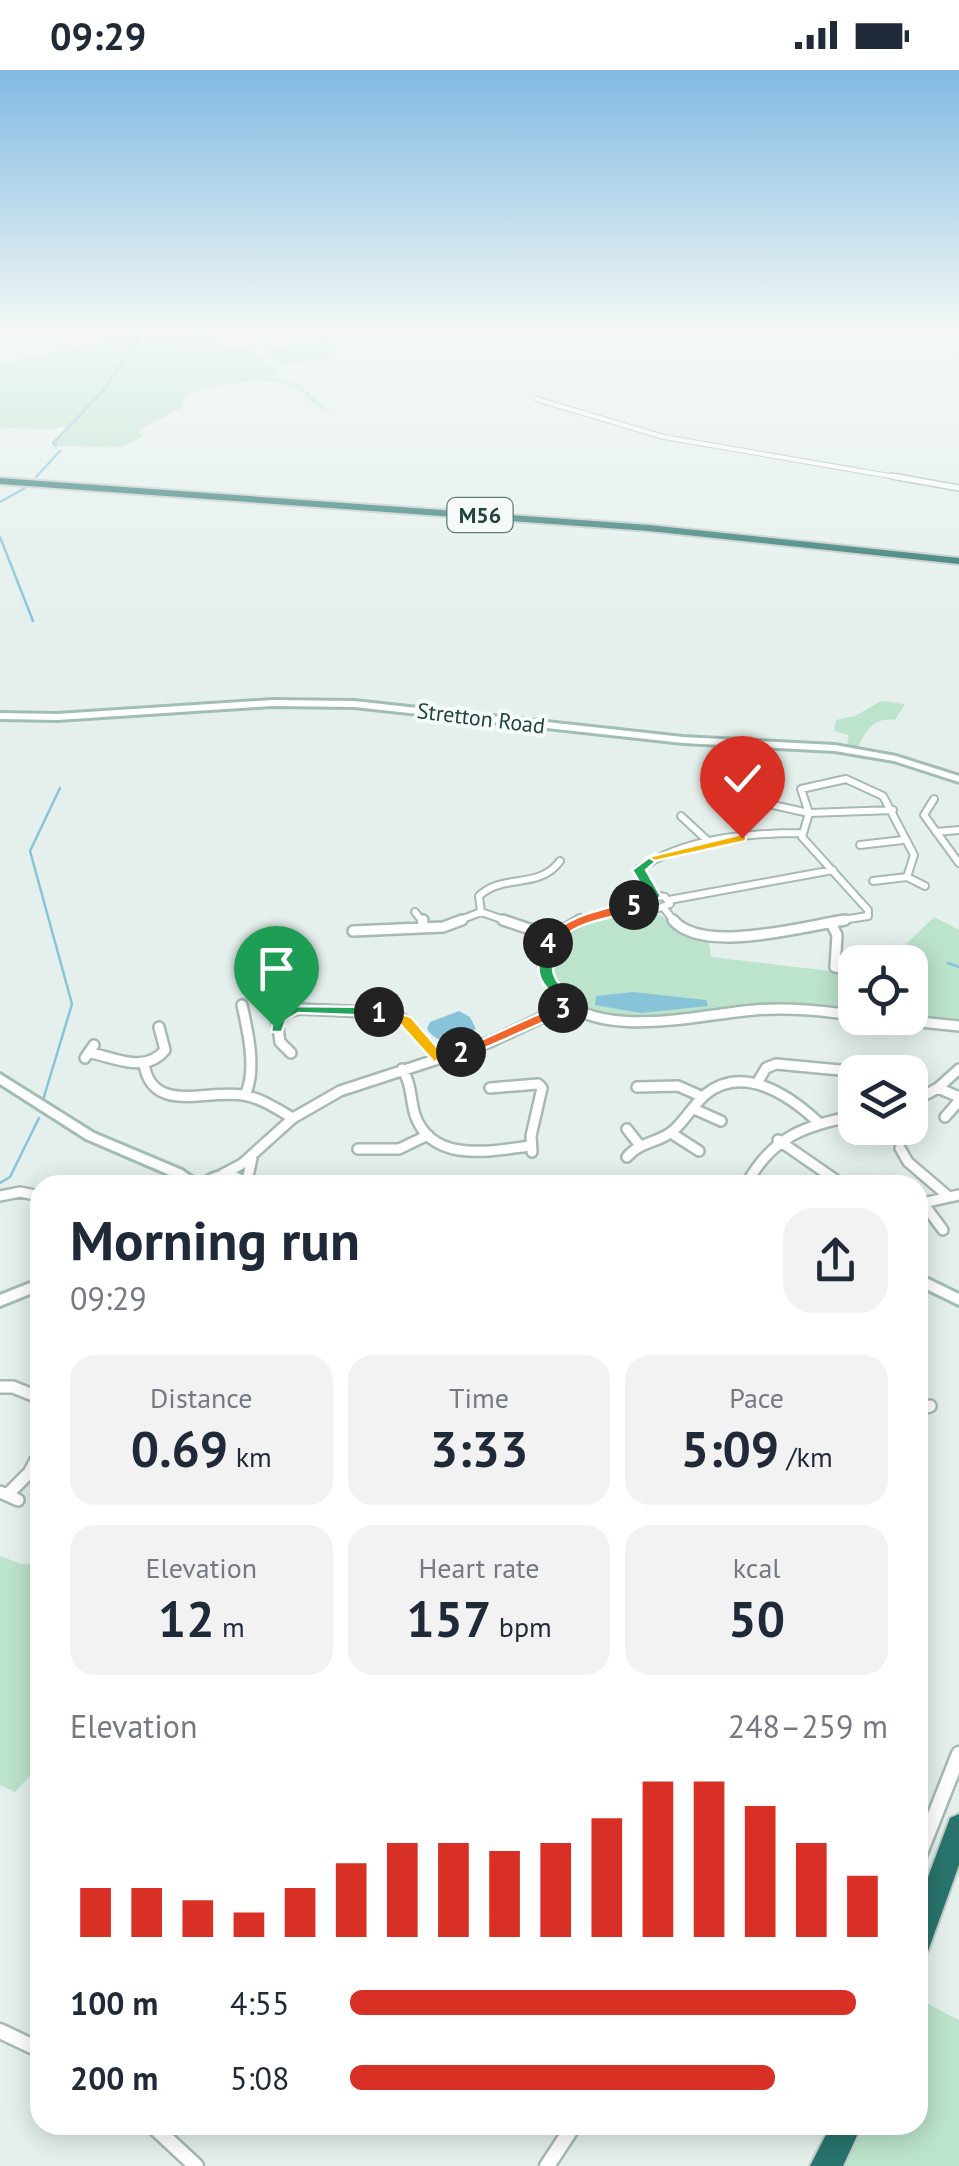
<!DOCTYPE html>
<meta charset="utf-8">
<style>
:root{--surface:#fff;--page:#f2f2f3;--text:#1f2937;--muted:#747a83;--accent:#d93025}
body{margin:0;font-family:"PT Sans",sans-serif;background:var(--page);color:var(--text);height:100vh;display:flex;flex-direction:column;font-size:38px;white-space:nowrap}
*{box-sizing:border-box;margin:0}
p{font-size:32px;color:var(--muted)}
.icon{flex:none;width:55px;height:55px;fill:none;stroke:currentColor;stroke-width:2;stroke-linecap:round;stroke-linejoin:round}
.map{position:relative;flex:1;overflow:hidden}
.sheet{position:absolute;left:30px;top:1105px;width:898px;height:960px;display:flex;flex-direction:column;background:var(--surface);border-radius:30px;box-shadow:0 5px 25px #0003}
.sheet>*{flex:none}
.controls{position:absolute;left:838px;top:875px;display:grid;gap:20px}
.controls a{display:grid;place-items:center;width:90px;height:90px;border-radius:20px;background:var(--surface);box-shadow:0 5px 25px #0003;font-size:50px}
.pin{position:absolute;display:grid;place-items:center;width:85px;height:85px;color:#fff;margin:-102px -42px;border-radius:50% 50% 50% 0;rotate:-45deg;box-shadow:0 0 10px #0007}
.pin .icon{rotate:45deg}
.km{position:absolute;width:50px;height:50px;margin:-25px;border-radius:50%;background:#222;color:#fff;font-size:28px;line-height:50px;text-align:center}
.round{display:grid;place-items:center;flex:none;width:105px;height:105px;border-radius:30px;background:var(--page)}
.head{display:flex;align-items:center;justify-content:space-between;height:170px;padding:0 40px}
h1{font-size:55px;font-weight:700;line-height:75px}
.stats{display:grid;grid-template-columns:repeat(3,1fr);gap:15px;height:170px;padding:10px 40px}
.stats div{display:grid;align-content:center;border-radius:25px;background:var(--page);text-align:center}
.stats b{font-size:50px;font-weight:700}
.stats small{font-size:28px;font-weight:400}
.stats p{font-size:28px}
.chart{height:280px;padding:20px 40px}
.chart p{display:flex;justify-content:space-between}
.chart svg{width:100%;height:180px;margin-top:10px;stroke:var(--accent);stroke-width:6}
ul{padding:0 40px;list-style:none;font-size:32px}
li{display:grid;grid-template-columns:160px 120px 1fr;align-items:center;height:75px}
li i{height:25px;border-radius:12px;background:var(--accent)}
.status{display:flex;justify-content:space-between;align-items:center;height:70px;padding:0 50px;background:var(--surface);direction:ltr}
.status svg{height:28px;fill:currentColor}
.map>svg:first-child{display:block}
</style>
<div class="status"><b>09:29</b><svg viewBox="0 0 49 12"><path d="M0 12V9h3v3zM5 12V6h3v6zM10 12V3h3v9zM15 12V0h3v12zM26 1h20v11H26zM47 4h2v5h-2z"/></svg></div>
<div class="map">
<svg width="959" height="2096" viewBox="0 0 959 2096">
<rect width="100%" height="100%" fill="#e5f0ec"/>
<!-- green -->
<path fill="#bce3cb" d="M 138,264 L 140,272 L 208,265 L 222,271 L 215,277 L 249,279 L 279,302 L 264,306 L 300,315 L 331,343 C 313,338 308,325 293,317 C 274,305 205,315 185,325 L 181,338 L 143,358 L 138,361 L 143,366 L 123,377 L 57,376 L 52,371 L 68,360 L 64,359 L 68,354 L 56,359 L 0,358 L 0,294 Z
M 328,271 L 335,288 L 277,295 L 263,280 Z
M 881,631 L 905,634 L 895,650 C 874,647 866,660 858,677 L 847,674 L 849,665 L 834,661 L 836,650 L 855,646 Z
M 642,838 C 666,843 683,865 709,873 L 711,887 L 855,904 L 855,941 L 791,934 L 728,936 L 654,952 L 592,943 L 570,934 L 553,920 L 540,895 C 543,847 606,845 642,838 Z
M 934,847 L 959,860 L 959,954 L 910,947 L 910,892 L 900,892 L 906,874 Z
M 0,1486 L 21,1494 L 40,1494 L 40,1695 L 15,1722 L 0,1715 Z
M 918,1929 L 959,1950 L 959,2096 L 826,2096 L 848,2055 L 918,2055 Z"/>
<!-- water -->
<path fill="#87c4da" d="M 633,922 L 706,930 L 708,936 L 641,943 L 595,935 L 596,926 Z
M 459,941 L 470,947 L 476,959 C 459,971 440,978 427,959 L 430,952 Z"/>
<g fill="none" stroke-linecap="round" stroke-linejoin="round">
<!-- stream -->
<path stroke="#87c4da" stroke-width="2.5" d="M 146,258 L 175,256
M 56,376 L 53,373 L 103,321 L 139,267
M 36,407 L 60,381
M 0,432 L 25,418
M 0,467 L 33,551
M 948,893 L 959,897
M 43,1030 L 72,934 L 30,781 L 60,718
M 0,1113 L 10,1107 L 39,1048"/>
<!-- street-far5 casing -->
<g stroke="#a6b9b5" stroke-width="6">
<path id="street-far5" d="M 536,329 L 664,367 L 907,409"/>
</g>
<!-- street-far4 casing -->
<g stroke="#a6b9b5" stroke-width="8">
<path id="street-far4" d="M 892,406 L 959,418"/>
</g>
<!-- street-far3 casing -->
<g stroke="#a6b9b5" stroke-width="10">
<path id="street-far3" d="M 934,729 L 924,745 L 959,793
M 755,731 L 809,743 L 893,740
M 809,743 L 801,719 L 846,709 L 883,726 L 914,785 L 907,807 L 873,811
M 809,743 L 802,767 L 868,840 L 868,846 L 829,852
M 681,746 L 710,773
M 936,762 L 959,760
M 860,775 L 903,770
M 907,807 L 925,816
M 654,825 L 639,799 C 685,768 747,763 801,763
M 654,825 L 665,827 L 670,834 L 659,838 L 649,835 L 647,829 Z
M 669,830 L 833,800
M 663,837 L 675,852
M 415,842 L 423,852
M 455,852 L 481,842
M 510,852 L 481,842 L 479,826 C 503,803 539,820 560,791
M 575,852 L 648,833"/>
</g>
<!-- street-far2 casing -->
<g stroke="#a6b9b5" stroke-width="14">
<path id="street-far2" d="M 503,850 L 553,867
M 580,850 L 555,865 L 543,894 C 547,903 550,915 555,922 C 595,973 700,944 755,940 C 788,937 822,941 855,945
M 673,850 C 703,885 804,856 845,850
M 831,853 L 837,865 L 835,897 L 855,900
M 422,857 L 423,850
M 353,861 L 443,857 L 462,850
M 242,935 C 248,962 257,1001 245,1025
M 882,948 L 959,956
M 91,983 C 116,988 145,1004 165,980 L 159,957
M 291,983 L 280,972 L 277,951 L 287,942 L 300,939 L 392,943 L 406,951 L 439,989
M 85,988 L 94,975
M 144,994 C 152,1045 207,1019 243,1025 C 261,1028 277,1039 293,1048
M 888,995 L 898,1002
M 402,999 C 412,1014 410,1029 415,1045 C 432,1094 491,1081 530,1076
M 757,1013 L 766,998 L 776,994 L 861,1002
M 637,1017 L 678,1016 L 703,1027
M 490,1018 L 538,1014 L 542,1018 L 531,1066 L 532,1082
M 938,1018 L 959,1027
M 910,1033 L 938,1018 L 959,999
M 694,1039 L 721,1051
M 945,1047 L 959,1031
M 627,1059 L 638,1073
M 671,1063 L 699,1081
M 778,1070 L 843,1115
M 900,1078 L 908,1092 L 949,1127
M 358,1079 L 399,1079 L 428,1065
M 627,1087 C 640,1071 660,1073 674,1060 C 686,1049 694,1034 706,1024 C 743,994 789,1025 818,1052
M 223,1104 L 242,1094 L 293,1048 L 340,1021 L 490,972 L 571,934
M 246,1115 L 252,1088
M 746,1115 C 771,1068 804,1055 855,1046
M 0,1126 L 20,1122 L 40,1126
M 923,1133 L 943,1160
M 918,1134 L 959,1125"/>
</g>
<!-- street-far1 casing -->
<g stroke="#a6b9b5" stroke-width="16">
<path id="street-far1" d="M 0,1317 L 13,1317 L 40,1328
M 918,1340 L 930,1336
M 0,1422 L 18,1430
M 7,1425 L 29,1403 L 40,1383"/>
</g>
<!-- street casing -->
<g stroke="#a6b9b5" stroke-width="19">
<path id="street" d="M 918,1788 L 959,1684
M 0,1961 L 40,1980
M 152,2055 L 196,2096
M 547,2096 L 574,2055"/>
</g>
<!-- secondary casing -->
<g stroke="#a2bdb7" stroke-width="6">
<path id="secondary" d="M 272,630 L 354,631 L 683,667 L 835,675 L 896,686 L 959,706 L 959,712 L 894,691 L 835,681 L 683,673 L 354,637 L 272,636 L 57,650 L 0,649 L 0,643 L 57,644 Z
M 0,1004 L 94,1063 L 182,1100 L 199,1112 C 217,1097 238,1096 253,1115 L 238,1115 L 232,1110 L 225,1109 L 212,1115 L 186,1115 L 172,1106 L 86,1069 L 0,1014 Z
M 918,1204 L 959,1224 L 959,1235 L 918,1215 Z
M 40,1209 L 40,1220 L 0,1236 L 0,1225 Z"/>
</g>
<!-- highway casing -->
<g stroke="#c1cbc9" stroke-width="4">
<path id="highway" d="M 0,408 L 649,455 L 959,488 L 959,494 L 649,461 L 0,414 Z
M 959,1744 L 959,1795 L 928,1881 L 918,1885 L 918,1834 L 950,1748 Z
M 831,2055 L 862,2055 L 843,2096 L 810,2096 Z"/>
</g>
<!-- street-far5 -->
<use href="#street-far5" stroke="#fff" stroke-width="4"/>
<!-- street-far4 -->
<use href="#street-far4" stroke="#fff" stroke-width="5"/>
<!-- street-far3 -->
<use href="#street-far3" stroke="#fff" stroke-width="6"/>
<!-- street-far2 -->
<use href="#street-far2" stroke="#fff" stroke-width="9"/>
<!-- street-far1 -->
<use href="#street-far1" stroke="#fff" stroke-width="11"/>
<!-- street -->
<use href="#street" stroke="#fff" stroke-width="14"/>
<!-- secondary -->
<use href="#secondary" fill="#fff" fill-rule="evenodd"/>
<!-- highway -->
<use href="#highway" fill="#29746d" fill-rule="evenodd"/>
</g>
<!-- sky -->
<linearGradient id="sky" x2="0" y2="1"><stop stop-color="#81bae2"/><stop offset="0.47" stop-color="#f3f8f6"/><stop offset="1" stop-color="#f3f8f6" stop-opacity="0"/></linearGradient>
<rect width="959" height="549" fill="url(#sky)"/>
<!-- split-1 -->
<path fill="#22a559" stroke="#fff" stroke-width="2.5" d="M 290,936 L 379,937 L 387,942 L 379,946 L 298,943 L 286,950 L 282,962 L 271,962 L 274,944 Z"/>
<!-- split-2 -->
<path fill="#f5b400" stroke="#fff" stroke-width="2.5" d="M 379,937 L 411,947 L 442,983 L 461,977 L 469,982 L 434,992 L 400,954 L 374,945 L 374,939 Z"/>
<!-- split-3 -->
<path fill="#f0652b" stroke="#fff" stroke-width="2.5" d="M 563,933 L 571,938 L 569,941 L 467,986 L 454,982 Z"/>
<!-- split-4 -->
<path fill="#22a559" stroke="#fff" stroke-width="2.5" d="M 548,869 L 556,873 C 548,909 555,909 578,934 L 563,942 L 556,938 L 561,933 C 537,911 535,904 541,873 Z"/>
<!-- split-5 -->
<path fill="#f0652b" stroke="#fff" stroke-width="2.5" d="M 629,832 L 641,835 C 610,854 584,844 553,876 L 541,873 C 565,846 596,841 629,832 Z"/>
<!-- split-6 -->
<path fill="#22a559" stroke="#fff" stroke-width="2.5" d="M 655,783 L 661,787 L 646,800 L 661,826 L 652,836 L 629,838 L 629,832 L 647,825 L 632,800 Z"/>
<!-- split-7 -->
<path fill="#f5b400" stroke="#fff" stroke-width="2.5" d="M 742,764 L 746,766 L 746,771 L 655,791 L 648,787 Z"/>
<g text-anchor="middle" dominant-baseline="central" stroke-width="8" stroke-linejoin="round" paint-order="stroke">
<!-- shield labels -->
<rect fill="#f6fbf9" stroke="#617b77" stroke-width="2.5" x="447.5" y="428" width="65" height="34" rx="8"/>
<g font-size="22" font-weight="bold" fill="#21443f">
<text x="480" y="445">M56</text>
</g>
<!-- far-street labels -->
<g font-size="22" fill="#21443f" stroke="#f6fbf9">
<text transform="translate(481 648) rotate(7)">Stretton Road</text>
</g>
</g>
</svg>
<div class="controls">
<a><svg class="icon" aria-label="locate" viewBox="0 0 24 24"><circle cx="12" cy="12" r="6"/><path d="M12 2v4M12 18v4M2 12h4M18 12h4"/></svg></a>
<a><svg class="icon" aria-label="layers" viewBox="0 0 24 24"><path d="M12 4l9 5-9 5-9-5zM3 14l9 5 9-5"/></svg></a>
</div>
<div class="pin" style="left:276px;top:958px;background:#1e9e55"><svg class="icon" aria-label="arrive" viewBox="0 0 24 24"><path d="M6 21V4h12l-3 4 3 4H6"/></svg></div>
<div class="pin" style="left:742px;top:768px;background:#d93025"><svg class="icon" aria-label="check" viewBox="0 0 24 24"><path d="M5 12l5 5 9-10"/></svg></div>
<b class="km" style="left:379px;top:942px">1</b>
<b class="km" style="left:461px;top:982px">2</b>
<b class="km" style="left:563px;top:938px">3</b>
<b class="km" style="left:548px;top:873px">4</b>
<b class="km" style="left:634px;top:835px">5</b>
<section class="sheet">
<div class="head"><div><h1>Morning run</h1><p>09:29</p></div><a class="round"><svg class="icon" aria-label="share" viewBox="0 0 24 24"><path d="M12 15V3M7 8l5-5 5 5M5 13v7h14v-7"/></svg></a></div>
<div class="stats">
<div><p>Distance</p><b>0.69<small> km</small></b></div>
<div><p>Time</p><b>3:33</b></div>
<div><p>Pace</p><b>5:09<small> /km</small></b></div>
</div>
<div class="stats">
<div><p>Elevation</p><b>12<small> m</small></b></div>
<div><p>Heart rate</p><b>157<small> bpm</small></b></div>
<div><p>kcal</p><b>50</b></div>
</div>
<div class="chart"><p><span>Elevation</span>248–259 m</p>
<svg viewBox="0 0 160 44" preserveAspectRatio="none"><path d="M5 44V32M15 44V32M25 44V35M35 44V38M45 44V32M55 44V26M65 44V21M75 44V21M85 44V23M95 44V21M105 44V15M115 44V6M125 44V6M135 44V12M145 44V21M155 44V29"/></svg>
</div>
<ul>
<li><b>100 m</b>4:55<i style="width:94%"></i></li>
<li><b>200 m</b>5:08<i style="width:79%"></i></li>
</ul>
</section>
</div>
